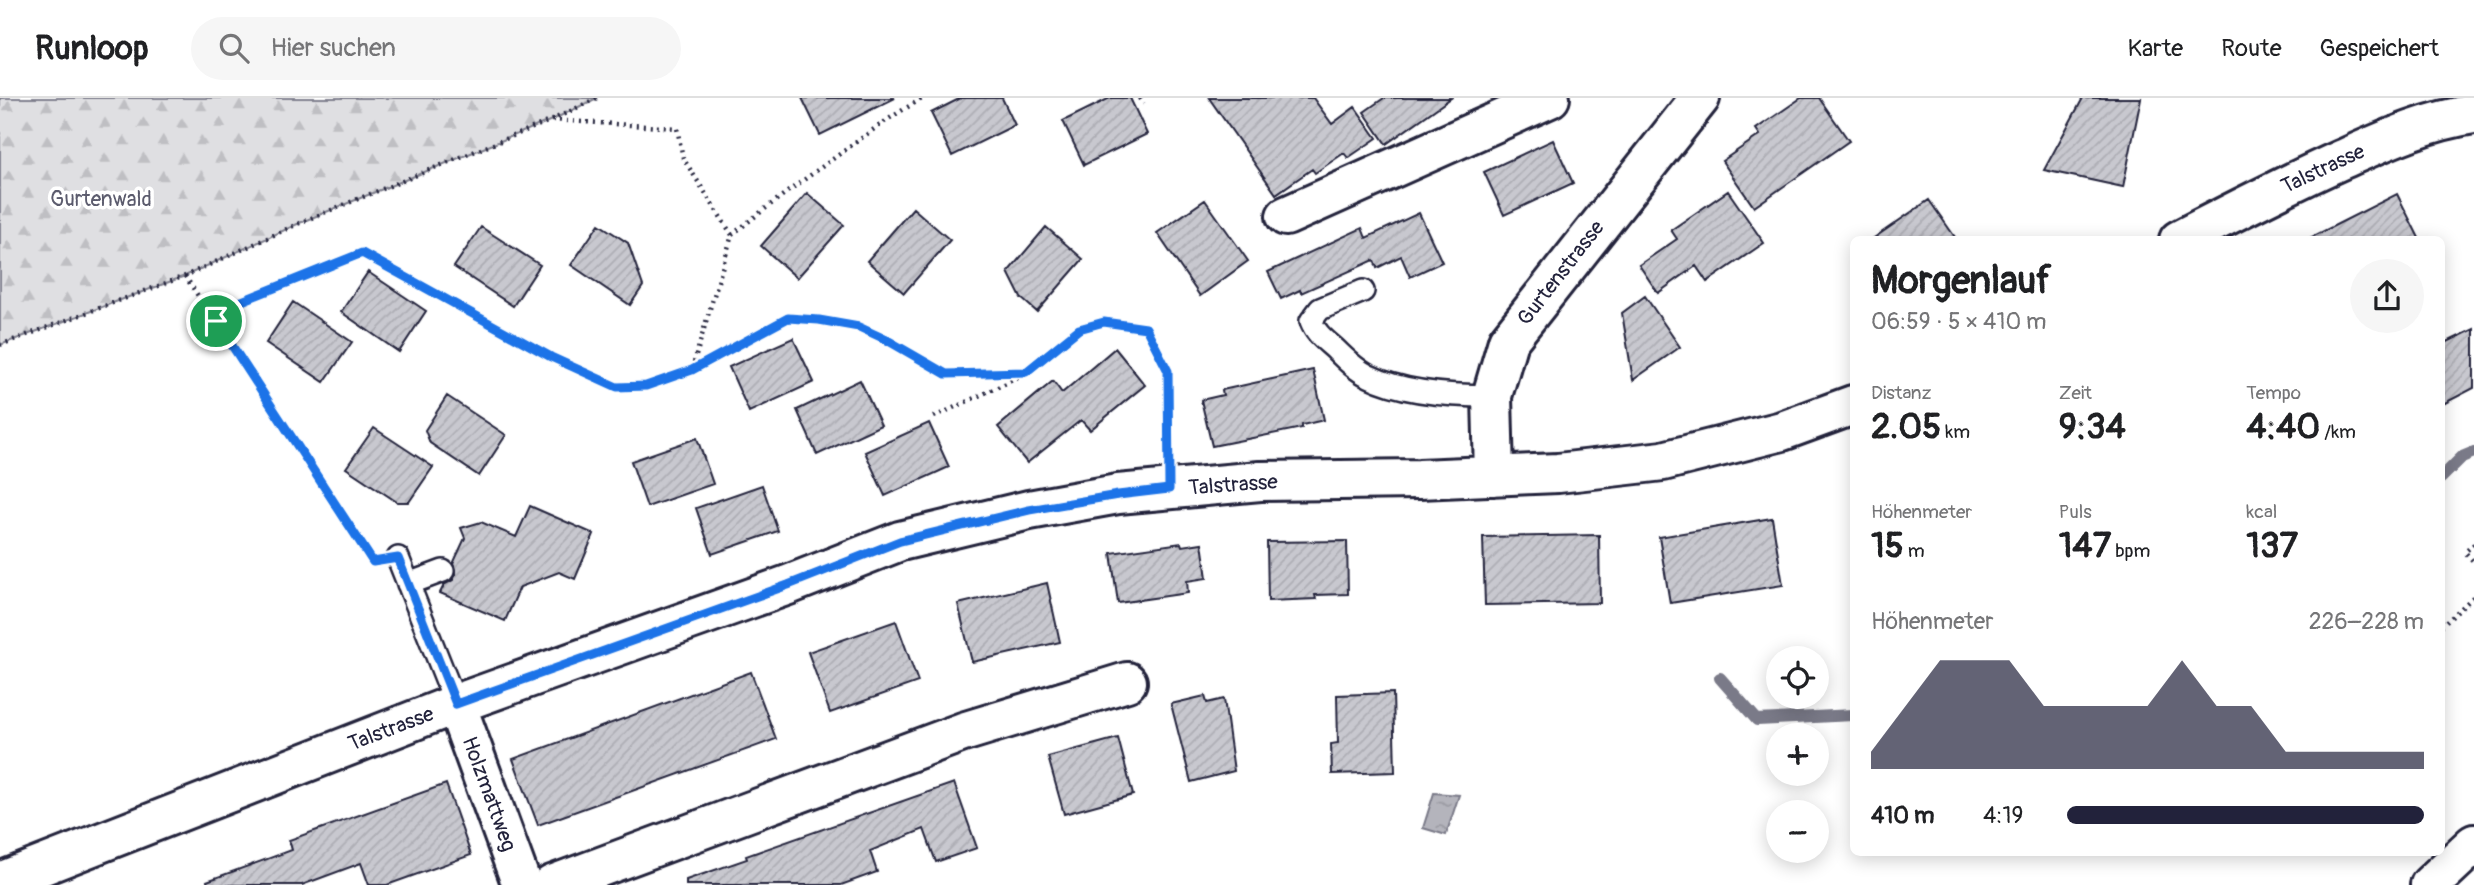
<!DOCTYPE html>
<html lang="de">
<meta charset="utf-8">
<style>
:root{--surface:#fff;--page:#f6f6f6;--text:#202124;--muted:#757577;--line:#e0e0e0;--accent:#22223b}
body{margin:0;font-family:Pangolin,sans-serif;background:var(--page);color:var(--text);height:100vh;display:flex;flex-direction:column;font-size:26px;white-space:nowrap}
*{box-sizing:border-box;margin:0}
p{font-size:23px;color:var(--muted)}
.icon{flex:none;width:38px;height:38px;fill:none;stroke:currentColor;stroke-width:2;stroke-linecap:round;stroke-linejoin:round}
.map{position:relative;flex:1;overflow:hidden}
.sheet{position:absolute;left:1850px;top:138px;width:595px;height:620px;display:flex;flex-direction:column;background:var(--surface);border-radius:10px;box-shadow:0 4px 18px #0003}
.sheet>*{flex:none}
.buttons{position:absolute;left:1766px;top:548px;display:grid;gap:14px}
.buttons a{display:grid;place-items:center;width:63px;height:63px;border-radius:50%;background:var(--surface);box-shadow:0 4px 18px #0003;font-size:35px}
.pin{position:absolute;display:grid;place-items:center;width:60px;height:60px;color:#fff;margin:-30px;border:4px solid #fff;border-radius:50%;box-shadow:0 2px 7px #0007}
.round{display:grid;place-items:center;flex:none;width:74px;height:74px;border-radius:37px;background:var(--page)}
.overview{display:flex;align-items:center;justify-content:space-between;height:119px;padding:0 21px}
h1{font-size:38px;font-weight:800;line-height:52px}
.metrics{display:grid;grid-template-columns:repeat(3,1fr);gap:10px;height:119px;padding:7px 21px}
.metrics div{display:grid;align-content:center}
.metrics b{font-size:35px;font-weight:800}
.metrics small{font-size:19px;font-weight:400}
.metrics p{font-size:19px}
.chart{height:196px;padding:14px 21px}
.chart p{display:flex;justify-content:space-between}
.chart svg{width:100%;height:126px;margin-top:7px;fill:var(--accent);opacity:.7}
ul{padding:0 21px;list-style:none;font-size:23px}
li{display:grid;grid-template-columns:112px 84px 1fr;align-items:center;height:52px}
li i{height:18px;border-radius:9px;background:var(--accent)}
header{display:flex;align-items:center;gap:42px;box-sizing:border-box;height:98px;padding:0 35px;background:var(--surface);border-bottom:2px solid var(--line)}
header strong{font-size:33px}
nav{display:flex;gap:38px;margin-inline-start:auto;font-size:24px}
.search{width:490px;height:63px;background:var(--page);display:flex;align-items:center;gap:18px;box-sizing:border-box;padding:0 24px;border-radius:38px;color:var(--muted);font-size:26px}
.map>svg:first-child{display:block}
</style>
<header>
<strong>Runloop</strong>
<div class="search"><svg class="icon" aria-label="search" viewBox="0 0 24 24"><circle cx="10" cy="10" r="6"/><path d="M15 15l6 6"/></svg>Hier suchen</div>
<nav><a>Karte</a><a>Route</a><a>Gespeichert</a></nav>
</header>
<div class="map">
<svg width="2474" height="787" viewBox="0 0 2474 787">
<defs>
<pattern id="forest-firs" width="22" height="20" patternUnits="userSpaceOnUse" patternTransform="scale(1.75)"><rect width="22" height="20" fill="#dfdfe2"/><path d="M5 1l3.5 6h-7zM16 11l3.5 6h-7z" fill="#bfbfc3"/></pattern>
<pattern id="water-ripples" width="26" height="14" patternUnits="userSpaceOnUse" patternTransform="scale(1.75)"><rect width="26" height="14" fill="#b4b4bc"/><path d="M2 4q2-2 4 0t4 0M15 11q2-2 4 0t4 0" fill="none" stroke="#9a9aa2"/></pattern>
<pattern id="building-hatch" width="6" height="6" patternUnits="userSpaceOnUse" patternTransform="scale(1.75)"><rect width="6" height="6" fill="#c8c8cf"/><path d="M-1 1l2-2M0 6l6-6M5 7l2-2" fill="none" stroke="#acacb3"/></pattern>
</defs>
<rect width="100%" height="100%" fill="#fff"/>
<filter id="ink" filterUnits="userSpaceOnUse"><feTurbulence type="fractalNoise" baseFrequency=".0143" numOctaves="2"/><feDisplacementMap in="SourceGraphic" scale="14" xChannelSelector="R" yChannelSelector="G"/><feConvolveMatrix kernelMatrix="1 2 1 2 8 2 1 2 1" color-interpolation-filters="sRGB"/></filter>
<g filter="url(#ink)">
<!-- forest -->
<path fill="url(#forest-firs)" stroke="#80808e" stroke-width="2" d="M 0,0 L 597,0 L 552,22 L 304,123 L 185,178 L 0,247 Z"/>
<!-- water -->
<path fill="url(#water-ripples)" stroke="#7a7a88" stroke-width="2" d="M 1434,695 L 1459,697 L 1446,737 L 1423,730 Z"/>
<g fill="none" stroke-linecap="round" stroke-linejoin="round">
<!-- stream -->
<path stroke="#7a7a88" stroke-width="12" d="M 2441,380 L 2462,359 L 2474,354
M 1720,580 L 1757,622 L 1853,617"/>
</g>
<!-- building -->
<path fill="url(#building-hatch)" stroke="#22223b" stroke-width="2" d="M 802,0 L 895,0 L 820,37 Z
M 961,0 L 1002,0 L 1015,27 L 952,58 L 931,15 Z
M 1110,0 L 1130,0 L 1147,36 L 1084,67 L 1063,23 Z
M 1209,0 L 1313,0 L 1332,26 L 1355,9 L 1377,40 L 1348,60 L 1344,55 L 1315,75 L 1312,71 L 1276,96 Z
M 1384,0 L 1451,0 L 1386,46 L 1364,14 Z
M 1801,0 L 1819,0 L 1849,43 L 1754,109 L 1722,63 L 1760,37 L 1756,31 Z
M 2083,0 L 2141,0 L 2123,89 L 2044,72 Z
M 1553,42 L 1573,85 L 1504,117 L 1484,74 Z
M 1728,93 L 1764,145 L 1707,184 L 1696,168 L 1658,195 L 1639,167 L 1677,141 L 1671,132 Z
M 807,95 L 844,127 L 797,180 L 761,148 Z
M 2397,96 L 2420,142 L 2306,142 Z
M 1205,102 L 1248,163 L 1200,198 L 1157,135 Z
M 1929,102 L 1957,142 L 1871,142 Z
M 913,110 L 950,142 L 904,195 L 867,163 Z
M 1419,115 L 1442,164 L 1410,179 L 1401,158 L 1377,170 L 1374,162 L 1301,195 L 1300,192 L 1281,201 L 1268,174 L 1362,130 L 1366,140 Z
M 599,126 L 628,145 L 643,188 L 630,207 L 571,167 Z
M 481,129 L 540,167 L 513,208 L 454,169 Z
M 1046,129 L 1083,161 L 1037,214 L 1021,200 L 1008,174 Z
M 368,174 L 426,213 L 399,254 L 341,214 Z
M 1645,198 L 1680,249 L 1633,282 L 1622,215 Z
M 293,204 L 352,244 L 324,284 L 266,245 Z
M 2474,231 L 2474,290 L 2441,307 L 2441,247 Z
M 793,240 L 814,284 L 749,314 L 729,269 Z
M 1115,250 L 1145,287 L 1090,332 L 1081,322 L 1027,365 L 998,329 L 1053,283 L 1062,295 Z
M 1313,272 L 1324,322 L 1302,327 L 1302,330 L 1212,348 L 1201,302 L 1223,297 L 1222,292 Z
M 860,282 L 881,327 L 817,357 L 797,312 Z
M 447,298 L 506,337 L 479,378 L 430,345 L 425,332 Z
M 929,325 L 949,369 L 885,398 L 865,354 Z
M 374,330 L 433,369 L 409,404 L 397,404 L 346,370 Z
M 697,340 L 713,386 L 647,409 L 631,363 Z
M 762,387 L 778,433 L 712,456 L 696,410 Z
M 530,408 L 594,436 L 575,481 L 559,474 L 520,489 L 505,523 L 440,495 L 444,487 L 453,482 L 456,476 L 453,466 L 465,440 L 461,430 L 481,424 L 516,439 Z
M 1772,420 L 1783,487 L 1670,505 L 1659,439 Z
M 1599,437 L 1600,505 L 1485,507 L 1483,439 Z
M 1347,443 L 1348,496 L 1315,497 L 1316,501 L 1268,503 L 1267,444 Z
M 1181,445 L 1182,448 L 1202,445 L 1207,480 L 1187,483 L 1188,495 L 1118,505 L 1111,455 Z
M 1047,485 L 1060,544 L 972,564 L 958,506 Z
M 896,523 L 918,584 L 830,615 L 808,554 Z
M 751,574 L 776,641 L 538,727 L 513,661 Z
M 1393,595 L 1395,674 L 1332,676 L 1331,646 L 1338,645 L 1337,597 Z
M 1205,598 L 1207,605 L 1224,601 L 1234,673 L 1191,684 L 1171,606 Z
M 1118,640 L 1133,697 L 1064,716 L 1048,659 Z
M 954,685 L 977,750 L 936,764 L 924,731 L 870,753 L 877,774 L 841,787 L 686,787 L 686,782 L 747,761 L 746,758 Z
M 446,686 L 471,757 L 387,787 L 369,787 L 361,765 L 302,787 L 208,787 L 207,783 L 292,752 L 289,742 Z"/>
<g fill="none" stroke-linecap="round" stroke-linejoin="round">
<!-- service casing -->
<g stroke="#22223b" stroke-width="26">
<path id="service" d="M 1363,193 L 1320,211 L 1311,223 C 1316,236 1325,242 1335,251 C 1345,261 1356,272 1369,278 C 1403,295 1455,298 1492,298
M 398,460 L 456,606
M 408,486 L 443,473"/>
</g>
<!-- minor casing -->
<g stroke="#22223b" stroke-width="44">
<path id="minor" d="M 1286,118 L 1550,0
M 2179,142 C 2233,114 2287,86 2343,61 C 2386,42 2427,23 2474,16
M 1494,378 L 1492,298 L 1508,243 L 1700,0
M 456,606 L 522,787
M 0,784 L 456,606 L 788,487 L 900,443 L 1029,412 L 1118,396 L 1260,383 L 1419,381 L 1558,375 L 1663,363 L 1782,333 L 1853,307
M 552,787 L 963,634 L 1127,584"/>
</g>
<!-- tertiary casing -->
<g stroke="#22223b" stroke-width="44">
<path id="tertiary" d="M 2430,787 L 2474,746"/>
</g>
<!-- path -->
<path stroke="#22223b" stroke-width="4.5" stroke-dasharray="2 5" stroke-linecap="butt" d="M 1140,0 L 1144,6
M 552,22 L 677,30 L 683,60 L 732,137 L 692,271
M 732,137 C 766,109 802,83 837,58 C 866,37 893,16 924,0
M 185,178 L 367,455
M 216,223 L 232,207 L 362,155 L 551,259 L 617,289 L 646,287 L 692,272 L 788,220 L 819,222 L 859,229 L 887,242 L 945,276 L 1026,274 L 1079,231 L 1104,224 L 1146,230 L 1168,273 L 1169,352
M 0,247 L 185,178 L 304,123 L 552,22 L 597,0
M 934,319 L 1019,279 L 1025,274
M 2474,446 L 2465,454 L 2474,464
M 2441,529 L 2474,498"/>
<!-- service -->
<use href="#service" stroke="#fff" stroke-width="21"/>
<!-- minor -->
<use href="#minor" stroke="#fff" stroke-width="38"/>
<!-- tertiary -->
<use href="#tertiary" stroke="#fff" stroke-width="38"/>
</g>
</g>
<g fill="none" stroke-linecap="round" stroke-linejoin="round" filter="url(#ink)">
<!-- route casing -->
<g stroke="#fff" stroke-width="14">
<path id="route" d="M 362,155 L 551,259 L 617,289 L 646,288 L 692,272 L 788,220 L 819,222 L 859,229 L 887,242 L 946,276 L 1026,274 L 1079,231 L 1104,224 L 1146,230 L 1168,273 L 1169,391 L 1118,397 L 1029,412 L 900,443 L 788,487 L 456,606 L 398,460 L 373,464 L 216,223 L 232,207 Z"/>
</g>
<!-- route -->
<use href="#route" stroke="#1a73e8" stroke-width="9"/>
</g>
<g text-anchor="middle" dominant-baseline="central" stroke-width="7" stroke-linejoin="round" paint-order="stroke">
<!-- street labels -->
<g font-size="21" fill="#22223b" stroke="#fff">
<text transform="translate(2323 71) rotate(-25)">Talstrasse</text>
<text transform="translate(1561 175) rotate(-52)">Gurtenstrasse</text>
<text transform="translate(1233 387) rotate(-4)">Talstrasse</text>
<text transform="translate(391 631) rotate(-21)">Talstrasse</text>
<text transform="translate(489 696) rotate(70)">Holzmattweg</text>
</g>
<!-- park labels -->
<g font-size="21" fill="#5b5b6d" stroke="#fff">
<text x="101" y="101">Gurtenwald</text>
</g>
</g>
</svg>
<div class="buttons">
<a><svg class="icon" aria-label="locate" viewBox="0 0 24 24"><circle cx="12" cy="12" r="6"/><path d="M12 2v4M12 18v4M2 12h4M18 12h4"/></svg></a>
<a>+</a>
<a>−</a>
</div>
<div class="pin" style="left:216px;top:223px;background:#1e9e55"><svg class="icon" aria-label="arrive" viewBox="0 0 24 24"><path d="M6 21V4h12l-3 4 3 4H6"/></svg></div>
<section class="sheet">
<div class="overview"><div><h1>Morgenlauf</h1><p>06:59 · 5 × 410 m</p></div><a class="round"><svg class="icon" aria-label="share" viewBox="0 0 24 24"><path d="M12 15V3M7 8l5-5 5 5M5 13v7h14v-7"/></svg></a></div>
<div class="metrics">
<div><p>Distanz</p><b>2.05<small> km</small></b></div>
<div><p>Zeit</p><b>9:34</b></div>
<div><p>Tempo</p><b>4:40<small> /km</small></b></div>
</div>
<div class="metrics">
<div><p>Höhenmeter</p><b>15<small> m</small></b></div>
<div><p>Puls</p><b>147<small> bpm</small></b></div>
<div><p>kcal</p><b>137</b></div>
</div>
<div class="chart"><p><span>Höhenmeter</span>226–228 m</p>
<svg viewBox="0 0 160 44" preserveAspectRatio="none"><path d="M0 44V38L10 22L20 6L30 6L40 6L50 22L60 22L70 22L80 22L90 6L100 22L110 22L120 38L130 38L140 38L150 38L160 38V44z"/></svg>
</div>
<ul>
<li><b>410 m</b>4:19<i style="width:100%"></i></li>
</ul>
</section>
</div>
